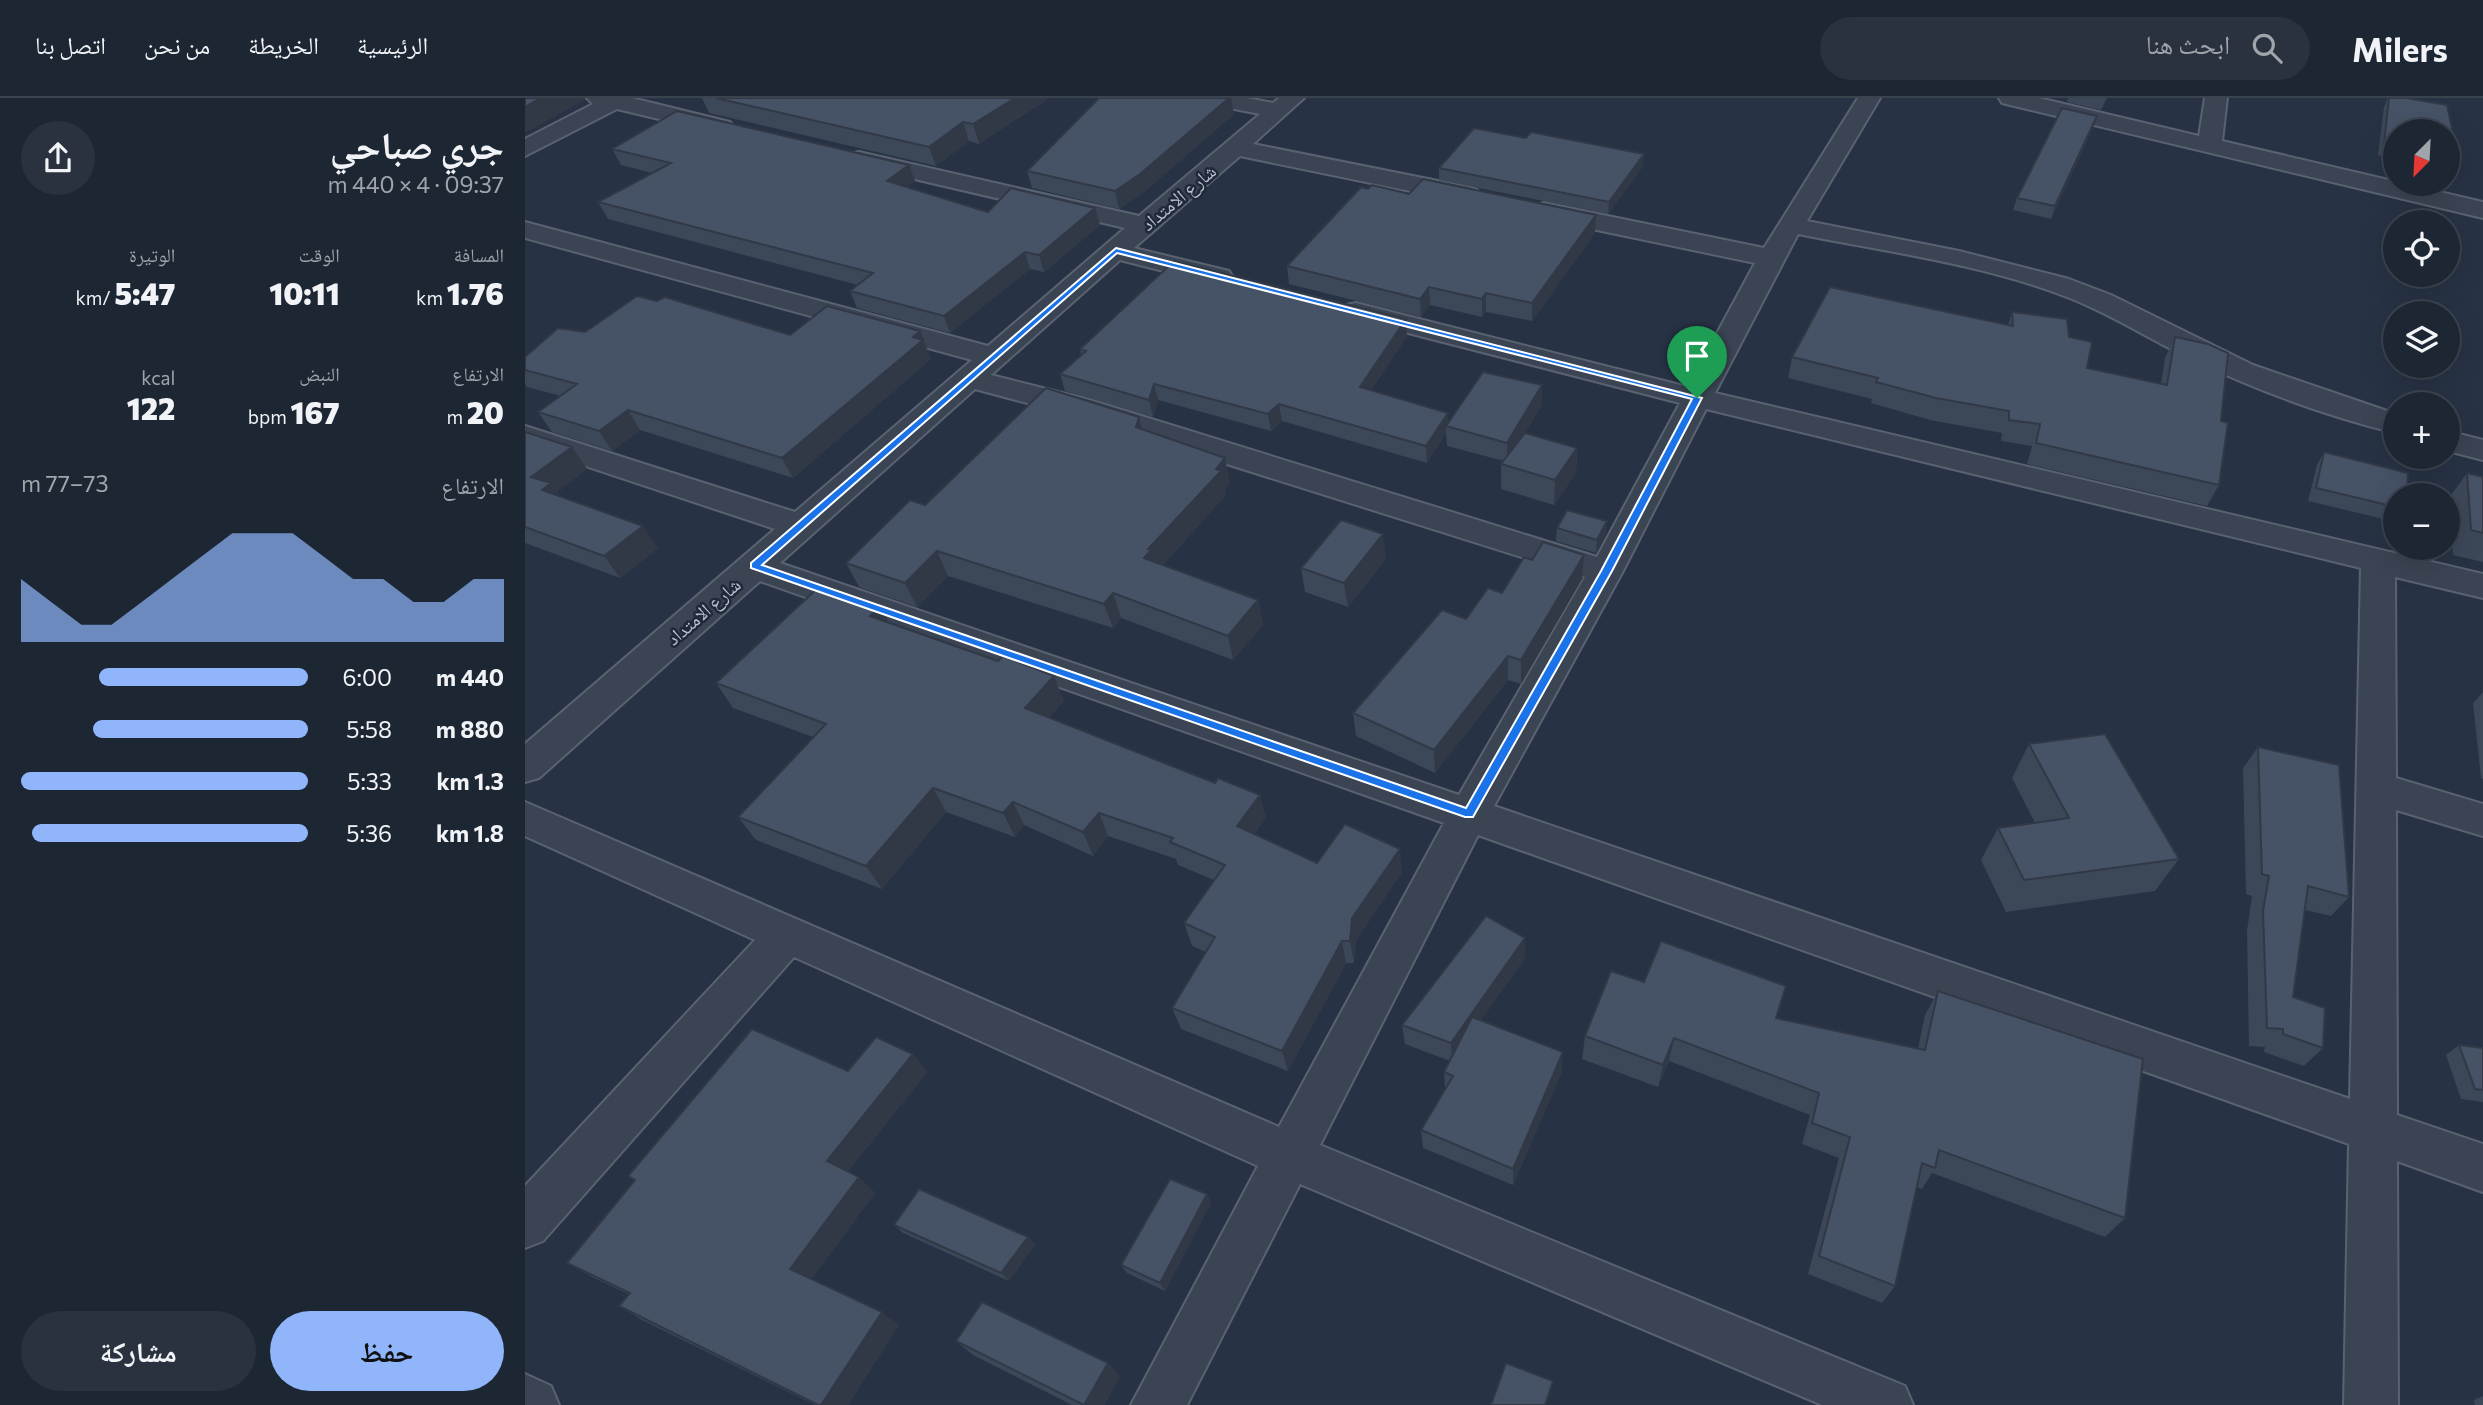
<!DOCTYPE html>
<html lang="ar">
<meta charset="utf-8">
<style>
:root{--surface:#1d2633;--page:#2a323f;--text:#f1f3f6;--muted:#a0a5ac;--line:#3b434e;--accent:#90b5fa}
body{margin:0;font-family:Commissioner,"Noto Naskh Arabic",sans-serif;background:var(--page);color:var(--text);direction:rtl;height:100vh;display:flex;flex-direction:column;font-size:26px;white-space:nowrap}
*{box-sizing:border-box;margin:0}
p{font-size:23px;color:var(--muted)}
.icon{flex:none;width:38px;height:38px;fill:none;stroke:currentColor;stroke-width:2;stroke-linecap:round;stroke-linejoin:round}
.map{position:relative;flex:1;overflow:hidden;direction:ltr}
.sheet{display:flex;flex-direction:column;background:var(--surface);width:525px}
.sheet>*{flex:none}
.needle{width:46px;rotate:204deg}
.tools{position:absolute;left:1858px;top:21px;display:grid;gap:14px}
.tools a{display:grid;place-items:center;width:77px;height:77px;border-radius:50%;background:var(--surface);box-shadow:0 7px 28px #0002,0 0 0 2px var(--line);font-size:35px}
.pin{position:absolute;display:grid;place-items:center;width:60px;height:60px;color:#fff;margin:-72px -30px;border-radius:50% 50% 50% 0;rotate:-45deg;box-shadow:0 0 7px #0007}
.pin .icon{rotate:45deg}
.round{display:grid;place-items:center;flex:none;width:74px;height:74px;border-radius:37px;background:var(--page)}
.summary{display:flex;align-items:center;justify-content:space-between;height:119px;padding:0 21px}
h1{font-size:38px;font-weight:800;line-height:52px}
.figures{display:grid;grid-template-columns:repeat(3,1fr);gap:10px;height:119px;padding:7px 21px}
.figures div{display:grid;align-content:center}
.figures b{font-size:30px;font-weight:800}
.figures small{font-size:19px;font-weight:400}
.figures p{font-size:19px}
.chart{height:196px;padding:14px 21px}
.chart p{display:flex;justify-content:space-between}
.chart svg{width:100%;height:126px;margin-top:7px;fill:var(--accent);opacity:.7}
.action{display:flex;gap:14px;margin-top:auto;padding:14px 21px}
.action a{flex:1;height:80px;border-radius:42px;background:var(--accent);color:#111;font-size:28px;font-weight:800;line-height:80px;text-align:center}
.action a+a{background:var(--page);color:var(--text)}
ul{padding:0 21px;list-style:none;font-size:23px}
li{display:grid;grid-template-columns:112px 84px 1fr;align-items:center;height:52px}
li i{height:18px;border-radius:9px;background:var(--accent)}
header{display:flex;align-items:center;gap:42px;box-sizing:border-box;height:98px;padding:0 35px;background:var(--surface);border-bottom:2px solid var(--line)}
header strong{font-size:33px}
nav{display:flex;gap:38px;margin-inline-start:auto;font-size:24px}
.search{width:490px;height:63px;background:var(--page);display:flex;align-items:center;gap:18px;box-sizing:border-box;padding:0 24px;border-radius:38px;color:var(--muted);font-size:26px}
main{display:flex;flex:1;min-height:0}
.map>svg:first-child{display:block}
</style>
<header>
<strong>Milers</strong>
<div class="search"><svg class="icon" aria-label="search" viewBox="0 0 24 24"><circle cx="10" cy="10" r="6"/><path d="M15 15l6 6"/></svg>ابحث هنا</div>
<nav><a>الرئيسية</a><a>الخريطة</a><a>من نحن</a><a>اتصل بنا</a></nav>
</header>
<main>
<div class="map">
<svg width="1958" height="1307" viewBox="0 0 1958 1307">
<rect width="100%" height="100%" fill="#273244"/>
<g fill="none" stroke-linecap="round" stroke-linejoin="round">
<!-- minor casing -->
<g stroke="#5a6271" stroke-width="4">
<path id="minor" d="M 62,0 L 107,0 L 205,24 L 209,29 L 205,34 L 197,36 L 92,11 L 0,58 L 0,41 L 68,6 Z
M 676,0 L 722,0 L 748,5 L 754,0 L 779,0 L 728,46 L 943,89 L 952,92 L 956,97 L 952,102 L 943,105 L 715,58 L 609,150 L 704,173 L 708,179 L 704,185 L 694,187 L 595,162 L 466,277 L 565,302 L 1072,459 L 1155,305 L 821,219 L 817,213 L 821,207 L 831,205 L 1163,289 L 1230,165 L 1019,121 L 1010,118 L 1006,113 L 1010,108 L 1019,105 L 1239,150 L 1333,0 L 1355,0 L 1282,123 L 1434,153 L 1544,181 L 1586,197 L 1728,267 L 1871,316 L 1871,335 C 1801,318 1731,292 1666,261 C 1626,242 1589,218 1547,201 C 1463,167 1363,154 1273,136 L 1190,295 L 1958,476 L 1958,500 L 1870,479 L 1871,680 L 1958,706 L 1958,738 L 1871,712 L 1872,1017 L 1958,1046 L 1958,1094 L 1872,1063 L 1873,1307 L 1819,1307 L 1824,1046 L 953,737 L 795,1047 L 1380,1288 L 1388,1307 L 1297,1307 L 775,1086 L 662,1307 L 606,1307 L 733,1068 L 269,859 L 18,1143 L 0,1150 L 0,1088 L 230,842 L 0,738 L 0,704 L 754,1029 L 919,725 L 235,483 L 14,680 L 0,684 L 0,646 L 250,431 L 0,348 L 0,328 L 270,414 L 447,262 L 0,140 L 0,124 L 463,248 L 600,130 L 325,66 L 322,61 L 325,56 L 334,54 L 614,118 L 735,16 L 679,5 ZM 450,291 L 543,316 L 1060,479 L 934,697 L 255,465 ZM 1181,311 L 1836,470 L 1825,1001 L 969,708 L 1098,473 Z
M 1474,0 L 1514,0 L 1674,38 L 1680,0 L 1702,0 L 1697,43 L 1958,104 L 1958,120 L 1485,7 L 1477,5 Z
M 1923,333 L 1958,342 L 1958,362 L 1923,353 Z
M 0,1276 L 26,1288 L 34,1307 L 0,1307 Z"/>
</g>
<!-- minor -->
<use href="#minor" fill="#3b4453" fill-rule="evenodd"/>
</g>
<!-- wall -->
<path fill="#3c4758" d="M 177,0 L 524,0 L 454,46 L 444,43 L 411,68 L 184,15 Z
M 574,0 L 706,0 L 709,16 L 619,94 L 594,111 L 507,90 L 502,73 Z
M 1543,0 L 1582,0 L 1576,12 L 1542,4 Z
M 1863,0 L 1882,0 L 1922,7 L 1933,58 L 1926,70 L 1923,69 L 1923,33 L 1871,33 L 1871,61 L 1853,57 L 1859,9 Z
M 1568,30 L 1526,121 L 1488,112 L 1492,100 Z
M 87,51 L 384,67 L 390,83 L 382,89 L 463,114 L 570,110 L 575,127 L 519,174 L 505,171 L 425,235 L 332,210 L 325,193 L 333,187 L 83,121 L 73,104 L 127,75 L 96,67 Z
M 1118,68 L 1083,116 L 914,82 L 914,70 Z
M 843,91 L 884,96 L 1070,135 L 1007,223 L 961,214 L 957,219 L 905,207 L 896,219 L 764,186 L 762,168 Z
M 1487,214 L 1544,239 L 1562,270 L 1636,286 L 1640,260 L 1650,239 L 1696,323 L 1694,387 L 1682,408 L 1502,366 L 1507,348 L 1476,343 L 1477,335 L 1405,322 L 1346,305 L 1347,301 L 1263,280 L 1267,259 L 1483,227 Z
M 881,221 L 882,238 L 846,292 L 923,325 L 1017,287 L 1017,307 L 1000,335 L 1052,350 L 1051,375 L 1029,407 L 976,391 L 976,366 L 979,363 L 922,348 L 921,335 L 902,365 L 757,323 L 746,333 L 633,302 L 628,319 L 540,293 L 535,276 L 556,257 L 555,251 Z
M 60,234 L 265,237 L 403,253 L 406,261 L 268,380 L 115,332 L 87,353 L 27,334 L 13,314 L 36,298 L 2,289 L 0,286 L 0,259 Z
M 617,331 L 705,384 L 700,391 L 701,397 L 638,467 L 733,502 L 738,527 L 708,562 L 596,520 L 588,530 L 423,478 L 392,509 L 334,489 L 321,465 L 400,407 Z
M 0,334 L 47,349 L 62,371 L 32,394 L 35,398 L 133,450 L 95,480 L 0,445 Z
M 1799,354 L 1871,397 L 1871,424 L 1783,403 L 1792,367 Z
M 1942,375 L 1958,379 L 1958,464 L 1928,457 L 1924,400 Z
M 1032,430 L 1081,435 L 1071,455 L 1031,443 Z
M 1059,457 L 1057,481 L 996,586 L 983,582 L 910,675 L 831,638 L 828,615 L 941,521 L 977,495 L 1007,462 Z
M 861,461 L 823,509 L 780,494 L 776,470 Z
M 364,525 L 539,603 L 524,619 L 690,685 L 735,697 L 741,720 L 729,736 L 792,765 L 877,774 L 831,842 L 829,865 L 821,865 L 763,973 L 656,931 L 647,910 L 681,854 L 667,848 L 659,825 L 689,782 L 653,767 L 651,761 L 583,738 L 568,758 L 499,727 L 490,739 L 421,714 L 357,791 L 231,742 L 213,719 L 288,639 L 208,610 L 191,585 Z
M 1958,594 L 1958,681 L 1956,680 L 1948,605 Z
M 1504,646 L 1654,761 L 1630,793 L 1481,814 L 1456,762 L 1473,730 L 1510,725 L 1487,680 Z
M 1733,649 L 1824,799 L 1806,818 L 1780,812 L 1768,899 L 1798,950 L 1779,968 L 1739,954 L 1740,949 L 1724,948 L 1722,833 L 1727,798 L 1721,796 L 1718,670 Z
M 1000,860 L 956,922 L 1037,973 L 988,1087 L 898,1050 L 896,1032 L 920,991 L 919,974 L 925,963 L 880,946 L 877,927 Z
M 1119,884 L 1251,920 L 1393,951 L 1400,917 L 1413,893 L 1600,1120 L 1580,1139 L 1407,1075 L 1397,1091 L 1392,1089 L 1370,1188 L 1357,1205 L 1283,1176 L 1314,1060 L 1277,1046 L 1285,1017 L 1144,963 L 1133,989 L 1057,961 L 1060,938 Z
M 1934,947 L 1958,950 L 1958,1004 L 1936,1001 L 1921,957 Z
M 388,956 L 402,974 L 323,1073 L 350,1095 L 286,1181 L 374,1227 L 323,1307 L 290,1307 L 117,1222 L 94,1208 L 103,1196 L 67,1179 L 42,1165 L 109,1083 L 103,1078 L 323,973 Z
M 682,1096 L 686,1105 L 640,1193 L 602,1175 L 596,1167 Z
M 369,1127 L 503,1139 L 510,1147 L 484,1183 L 378,1135 Z
M 431,1243 L 583,1265 L 595,1279 L 579,1307 L 547,1307 L 448,1257 Z
M 1958,1298 L 1958,1307 L 1950,1307 L 1949,1302 Z"/>
<!-- shaded-wall -->
<path fill="#313947" d="M 16,0 L 60,0 L 60,2 L 0,35 L 0,9 Z
M 490,0 L 524,0 L 454,46 L 448,26 Z
M 704,0 L 706,0 L 709,16 L 619,94 L 594,111 L 590,93 Z
M 1572,18 L 1568,30 L 1526,121 L 1530,108 Z
M 438,24 L 444,43 L 411,68 L 404,49 Z
M 1119,56 L 1118,68 L 1083,116 L 1084,104 Z
M 384,67 L 390,83 L 368,100 L 362,83 Z
M 570,110 L 575,127 L 519,174 L 514,157 Z
M 1071,117 L 1070,135 L 1007,223 L 1007,205 Z
M 500,154 L 505,171 L 425,235 L 419,218 Z
M 904,189 L 905,207 L 896,219 L 895,201 Z
M 961,195 L 961,214 L 957,219 L 957,201 Z
M 881,221 L 882,238 L 836,306 L 835,289 Z
M 395,233 L 406,261 L 268,380 L 257,360 Z
M 629,286 L 633,302 L 628,319 L 624,302 Z
M 1017,287 L 1017,307 L 982,364 L 982,345 Z
M 754,306 L 757,323 L 746,333 L 743,316 Z
M 103,312 L 115,332 L 87,353 L 74,333 Z
M 923,315 L 923,329 L 921,328 L 921,335 L 902,365 L 901,348 Z
M 614,319 L 620,343 L 611,329 Z
M 47,349 L 62,371 L 32,394 L 42,408 L 34,414 L 6,379 Z
M 1052,350 L 1051,375 L 1029,407 L 1030,382 Z
M 700,360 L 705,384 L 700,391 L 701,397 L 632,474 L 619,460 L 623,451 Z
M 1082,423 L 1081,435 L 1071,455 L 1072,442 Z
M 118,428 L 133,450 L 95,480 L 79,458 Z
M 858,436 L 861,461 L 823,509 L 819,485 Z
M 412,453 L 423,478 L 392,509 L 380,485 Z
M 1059,457 L 1057,481 L 996,586 L 996,562 Z
M 588,495 L 596,520 L 588,530 L 579,506 Z
M 733,502 L 738,527 L 708,562 L 703,538 Z
M 356,508 L 368,533 L 345,518 Z
M 983,558 L 983,582 L 910,675 L 909,652 Z
M 529,578 L 539,603 L 510,634 L 500,610 Z
M 408,690 L 421,714 L 357,791 L 341,768 Z
M 735,697 L 741,720 L 719,751 L 712,728 Z
M 488,704 L 499,727 L 490,739 L 478,715 Z
M 574,715 L 583,738 L 568,758 L 558,734 Z
M 875,751 L 877,774 L 831,842 L 829,865 L 825,843 L 827,820 Z
M 1000,840 L 1000,860 L 927,964 L 926,945 Z
M 817,843 L 821,865 L 763,973 L 757,953 Z
M 1149,940 L 1144,963 L 1133,989 L 1138,967 Z
M 1038,954 L 1037,973 L 988,1087 L 988,1071 Z
M 388,956 L 402,974 L 319,1079 L 302,1063 Z
M 334,1079 L 350,1095 L 284,1185 L 265,1171 Z
M 682,1096 L 686,1105 L 640,1193 L 635,1185 Z
M 503,1139 L 510,1147 L 484,1183 L 476,1175 Z
M 357,1214 L 374,1227 L 323,1307 L 296,1307 Z
M 583,1265 L 595,1279 L 579,1307 L 559,1307 Z
M 1028,1283 L 1027,1290 L 1021,1307 L 1020,1307 Z"/>
<!-- building -->
<path fill="#465266" stroke="#313947" stroke-width="2" d="M 0,0 L 16,0 L 0,9 Z
M 191,0 L 490,0 L 448,26 L 438,24 L 404,49 Z
M 574,0 L 704,0 L 615,76 L 590,93 L 502,73 Z
M 1864,0 L 1882,0 L 1922,7 L 1933,58 L 1923,56 L 1923,33 L 1871,33 L 1871,48 L 1859,46 Z
M 1537,10 L 1572,18 L 1530,108 L 1492,100 Z
M 152,13 L 384,67 L 362,83 L 463,114 L 486,90 L 570,110 L 514,157 L 500,154 L 419,218 L 325,193 L 348,175 L 73,104 L 146,65 L 87,51 Z
M 949,30 L 1001,40 L 1006,34 L 1119,56 L 1084,104 L 914,70 Z
M 898,81 L 1071,117 L 1007,205 L 961,195 L 957,201 L 904,189 L 895,201 L 762,168 L 836,89 L 843,91 L 847,87 L 884,96 Z
M 649,163 L 881,221 L 835,289 L 923,315 L 901,348 L 754,306 L 743,316 L 629,286 L 624,302 L 535,276 L 561,253 L 555,251 Z
M 1305,189 L 1488,228 L 1487,214 L 1542,221 L 1544,239 L 1567,244 L 1562,270 L 1642,287 L 1650,239 L 1683,246 L 1703,255 L 1696,323 L 1703,325 L 1694,387 L 1511,345 L 1515,326 L 1484,322 L 1484,313 L 1411,300 L 1351,284 L 1353,280 L 1267,259 Z
M 112,198 L 132,203 L 140,199 L 265,237 L 302,208 L 395,233 L 388,239 L 398,242 L 257,360 L 103,312 L 74,333 L 13,314 L 52,286 L 0,272 L 0,259 L 33,230 L 60,234 Z
M 958,274 L 1017,287 L 982,345 L 921,328 Z
M 521,290 L 614,319 L 611,329 L 700,360 L 691,371 L 696,373 L 623,451 L 626,452 L 619,460 L 733,502 L 703,538 L 588,495 L 579,506 L 412,453 L 380,485 L 321,465 L 385,402 L 400,407 Z
M 0,334 L 47,349 L 6,379 L 26,385 L 17,392 L 118,428 L 79,458 L 0,429 Z
M 1000,335 L 1052,350 L 1030,382 L 976,366 Z
M 1799,354 L 1883,375 L 1882,397 L 1871,397 L 1871,409 L 1791,390 Z
M 1942,375 L 1958,379 L 1958,435 L 1946,432 Z
M 1042,412 L 1082,423 L 1072,442 L 1032,430 Z
M 816,422 L 858,436 L 819,485 L 776,470 Z
M 1018,444 L 1059,457 L 996,562 L 983,558 L 909,652 L 828,615 L 917,512 L 941,521 L 963,490 L 977,495 L 999,459 L 1007,462 Z
M 296,487 L 356,508 L 345,518 L 473,563 L 478,558 L 529,578 L 500,610 L 690,685 L 693,680 L 735,697 L 712,728 L 792,765 L 820,726 L 875,751 L 827,820 L 825,843 L 817,843 L 757,953 L 647,910 L 690,839 L 659,825 L 700,767 L 645,744 L 648,740 L 574,715 L 558,734 L 488,704 L 478,715 L 408,690 L 341,768 L 213,719 L 301,626 L 191,585 Z
M 1580,636 L 1654,761 L 1499,782 L 1473,730 L 1544,720 L 1504,646 Z
M 1733,649 L 1814,667 L 1824,799 L 1783,788 L 1768,899 L 1800,910 L 1798,950 L 1758,936 L 1758,931 L 1742,930 L 1738,813 L 1744,778 L 1737,776 Z
M 961,818 L 1000,840 L 926,945 L 877,927 Z
M 1136,843 L 1261,888 L 1251,920 L 1400,952 L 1413,893 L 1618,961 L 1600,1120 L 1414,1052 L 1410,1070 L 1397,1065 L 1370,1188 L 1294,1158 L 1325,1039 L 1287,1025 L 1294,995 L 1149,940 L 1138,967 L 1060,938 L 1086,873 L 1119,884 Z
M 947,919 L 1038,954 L 988,1071 L 896,1032 L 928,978 L 919,974 Z
M 227,931 L 323,973 L 351,939 L 388,956 L 302,1063 L 334,1079 L 265,1171 L 357,1214 L 296,1307 L 293,1307 L 94,1208 L 105,1195 L 42,1165 L 110,1082 L 103,1078 Z
M 1934,947 L 1958,950 L 1958,992 L 1950,991 Z
M 645,1081 L 682,1096 L 635,1185 L 596,1167 Z
M 394,1091 L 503,1139 L 476,1175 L 369,1127 Z
M 457,1204 L 583,1265 L 559,1307 L 431,1243 Z
M 981,1265 L 1028,1283 L 1020,1307 L 966,1307 Z"/>
<!-- route -->
<path fill="#1a73e8" stroke="#fff" stroke-width="2" fill-rule="evenodd" d="M 591,150 L 1177,300 L 1087,473 L 948,719 L 940,719 L 226,470 L 226,465 ZM 592,155 L 1167,301 L 1076,473 L 941,710 L 237,467 Z"/>
<g text-anchor="middle" dominant-baseline="central" stroke-width="5" stroke-linejoin="round" paint-order="stroke">
<!-- street labels -->
<g font-size="19" fill="#b9c0cd" stroke="#202939">
<text transform="translate(653 99) rotate(-40)">شارع الامتداد</text>
<text transform="translate(178 513) rotate(-41)">شارع الامتداد</text>
</g>
</g>
</svg>
<div class="tools">
<a><svg class="needle" viewBox="-14 -14 28 28"><path d="M0-13l5 13h-10z" fill="#e53935"/><path d="M0 13l5-13h-10z" fill="#a0a5ac"/></svg></a>
<a><svg class="icon" aria-label="locate" viewBox="0 0 24 24"><circle cx="12" cy="12" r="6"/><path d="M12 2v4M12 18v4M2 12h4M18 12h4"/></svg></a>
<a><svg class="icon" aria-label="layers" viewBox="0 0 24 24"><path d="M12 4l9 5-9 5-9-5zM3 14l9 5 9-5"/></svg></a>
<a>+</a>
<a>−</a>
</div>
<div class="pin" style="left:1172px;top:300px;background:#1e9e55"><svg class="icon" aria-label="arrive" viewBox="0 0 24 24"><path d="M6 21V4h12l-3 4 3 4H6"/></svg></div>
</div>
<section class="sheet">
<div class="summary"><div><h1>جري صباحي</h1><p>09:37 · 4 × 440 m</p></div><a class="round"><svg class="icon" aria-label="share" viewBox="0 0 24 24"><path d="M12 15V3M7 8l5-5 5 5M5 13v7h14v-7"/></svg></a></div>
<div class="figures">
<div><p>المسافة</p><b>1.76<small> km</small></b></div>
<div><p>الوقت</p><b>10:11</b></div>
<div><p>الوتيرة</p><b>5:47<small> /km</small></b></div>
</div>
<div class="figures">
<div><p>الارتفاع</p><b>20<small> m</small></b></div>
<div><p>النبض</p><b>167<small> bpm</small></b></div>
<div><p>kcal</p><b>122</b></div>
</div>
<div class="chart"><p><span>الارتفاع</span>73–77 m</p>
<svg viewBox="0 0 160 44" preserveAspectRatio="none"><path d="M0 44V22L10 30L20 38L30 38L40 30L50 22L60 14L70 6L80 6L90 6L100 14L110 22L120 22L130 30L140 30L150 22L160 22V44z"/></svg>
</div>
<ul>
<li><b>440 m</b>6:00<i style="width:73%"></i></li>
<li><b>880 m</b>5:58<i style="width:75%"></i></li>
<li><b>1.3 km</b>5:33<i style="width:100%"></i></li>
<li><b>1.8 km</b>5:36<i style="width:96%"></i></li>
</ul>
<div class="action"><a>حفظ</a><a>مشاركة</a></div>
</section>
</main>
